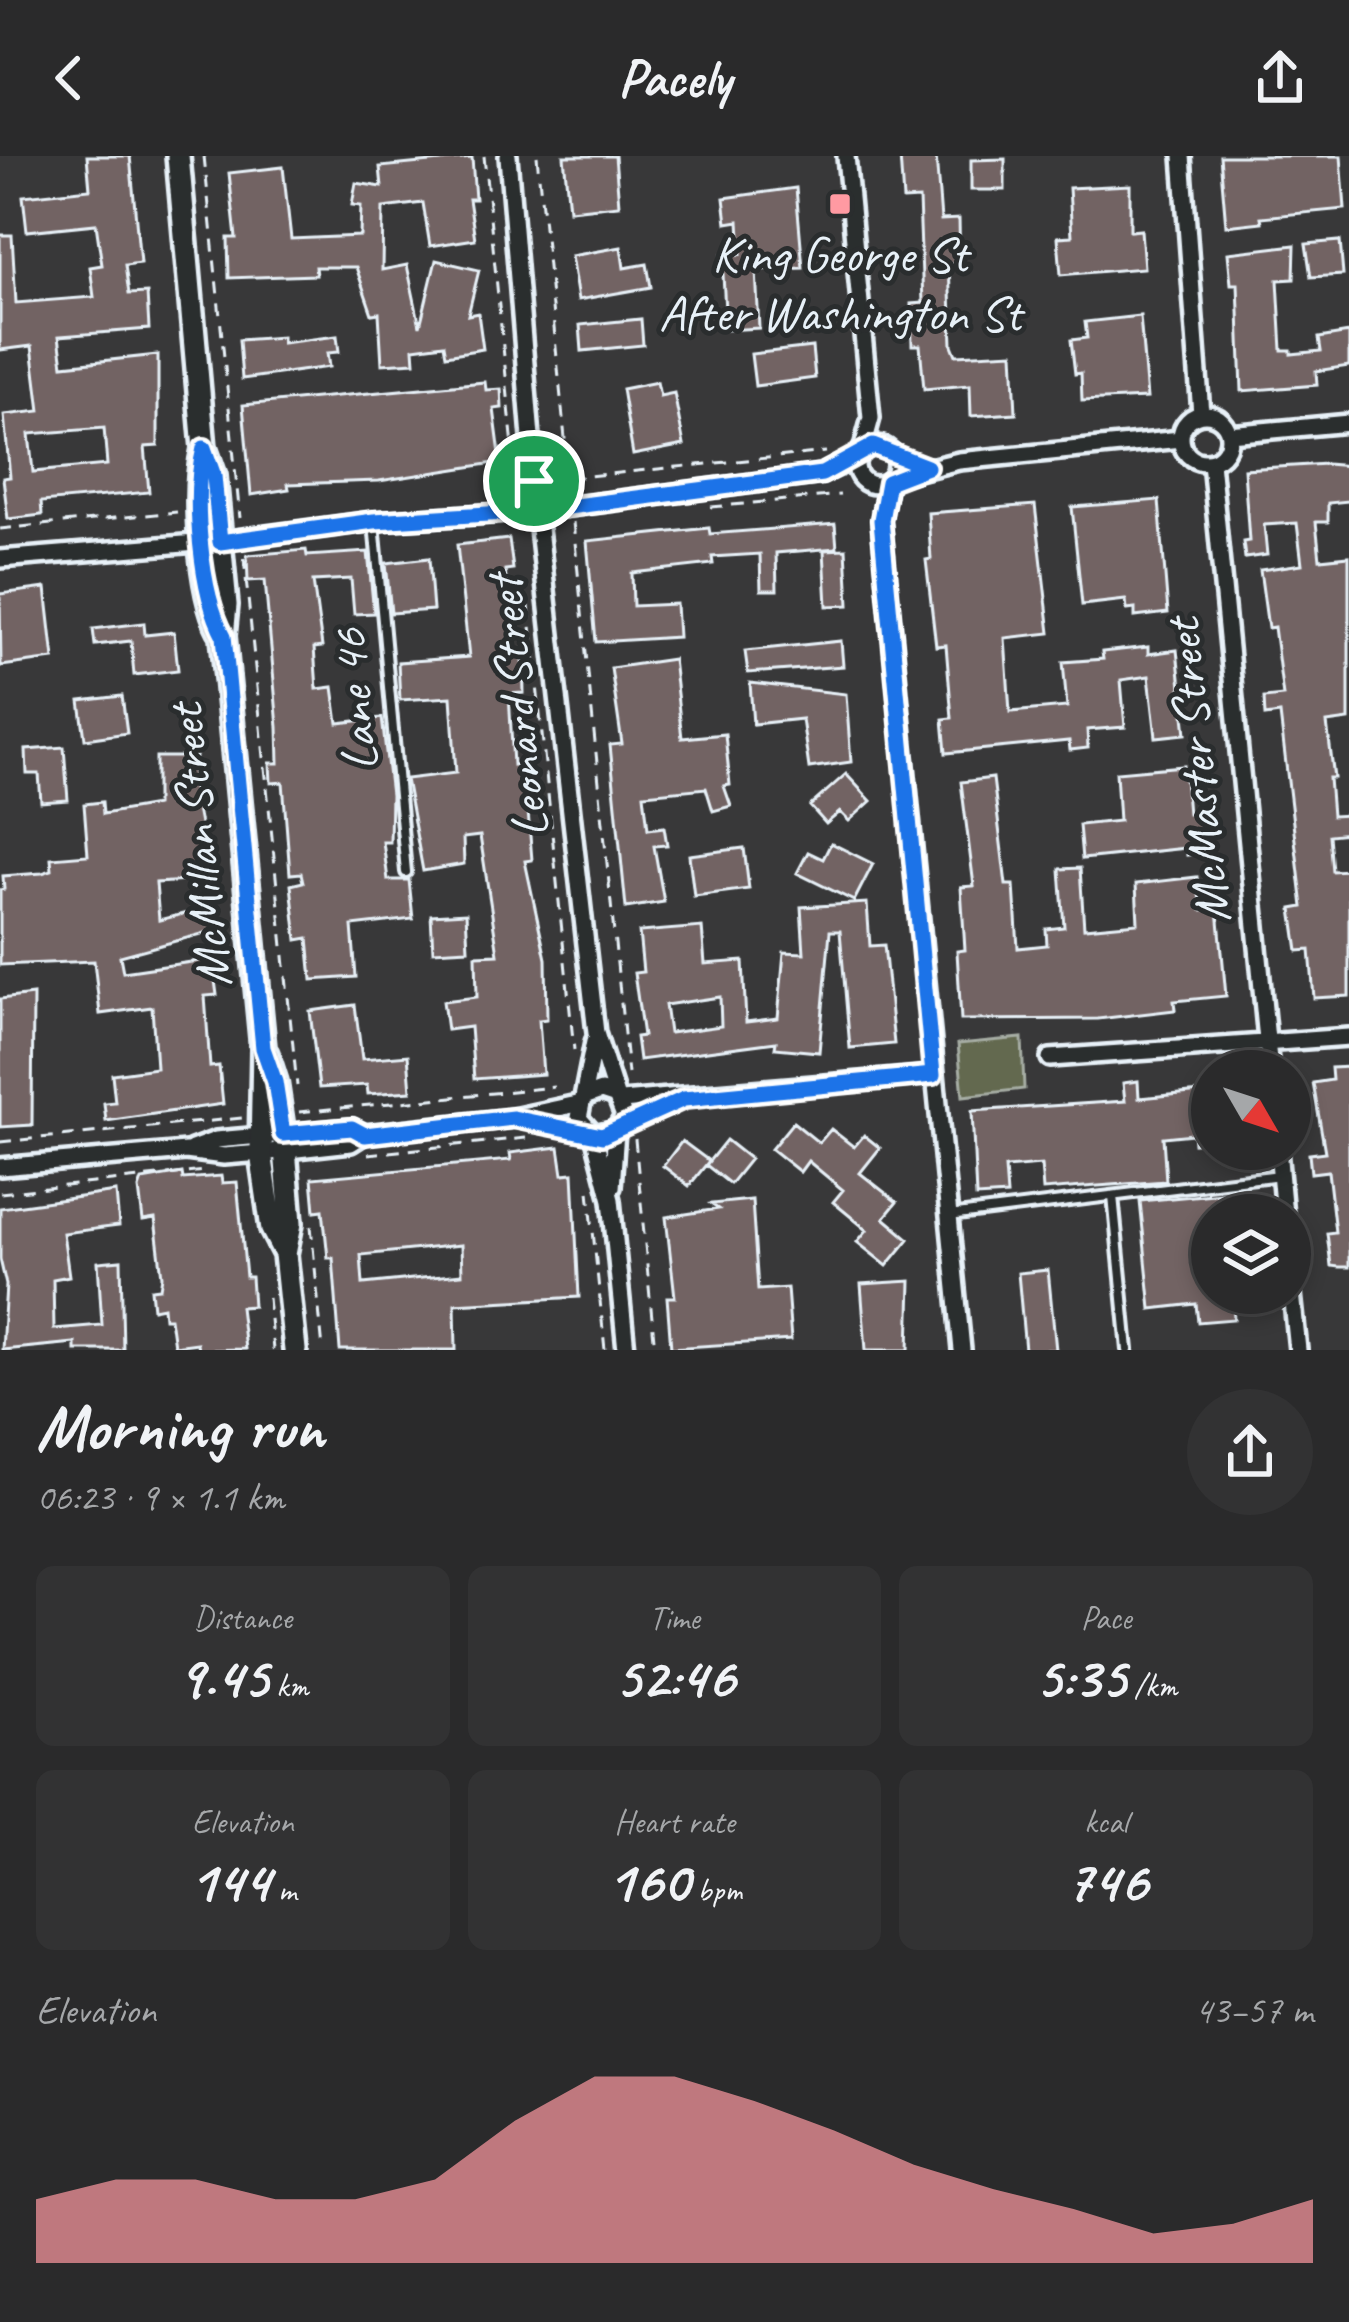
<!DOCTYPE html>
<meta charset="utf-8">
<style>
:root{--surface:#2a2a2b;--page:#323233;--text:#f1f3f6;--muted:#a5a7a9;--line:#464647;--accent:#ff9aa2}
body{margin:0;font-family:Caveat,sans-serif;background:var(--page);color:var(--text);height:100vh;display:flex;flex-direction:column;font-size:45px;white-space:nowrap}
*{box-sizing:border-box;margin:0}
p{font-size:39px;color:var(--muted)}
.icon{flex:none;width:66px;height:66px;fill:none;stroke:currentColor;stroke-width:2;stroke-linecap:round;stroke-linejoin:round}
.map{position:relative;height:1194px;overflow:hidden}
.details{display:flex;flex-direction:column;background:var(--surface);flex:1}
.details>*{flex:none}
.needle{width:78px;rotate:129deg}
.tools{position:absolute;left:1191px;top:894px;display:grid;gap:24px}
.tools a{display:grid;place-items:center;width:120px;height:120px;border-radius:50%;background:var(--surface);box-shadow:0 6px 18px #0003,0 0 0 3px var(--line);font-size:60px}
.pin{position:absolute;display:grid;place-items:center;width:102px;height:102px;color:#fff;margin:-51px;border:6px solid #fff;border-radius:50%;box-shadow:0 3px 12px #0007}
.round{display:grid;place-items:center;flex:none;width:126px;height:126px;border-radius:63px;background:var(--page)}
.summary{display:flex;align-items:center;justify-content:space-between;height:204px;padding:0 36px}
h1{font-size:66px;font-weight:600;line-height:90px}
.metrics{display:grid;grid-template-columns:repeat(3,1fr);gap:18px;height:204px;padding:12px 36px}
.metrics div{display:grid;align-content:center;border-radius:18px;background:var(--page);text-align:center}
.metrics b{font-size:60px;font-weight:600}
.metrics small{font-size:33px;font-weight:400}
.metrics p{font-size:33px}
.chart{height:336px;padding:24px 36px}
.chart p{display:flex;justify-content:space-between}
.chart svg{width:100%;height:216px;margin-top:12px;fill:var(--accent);opacity:.7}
header{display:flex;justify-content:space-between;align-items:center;height:156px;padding:0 36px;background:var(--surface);font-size:54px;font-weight:600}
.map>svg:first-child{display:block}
</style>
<header><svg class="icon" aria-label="back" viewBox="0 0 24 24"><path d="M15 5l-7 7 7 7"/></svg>Pacely<svg class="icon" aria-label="share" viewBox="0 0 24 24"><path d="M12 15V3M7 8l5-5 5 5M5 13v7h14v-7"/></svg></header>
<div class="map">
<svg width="1349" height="1194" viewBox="0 0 1349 1194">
<rect width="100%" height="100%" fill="#383839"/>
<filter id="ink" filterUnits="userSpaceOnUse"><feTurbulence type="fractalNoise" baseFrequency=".00833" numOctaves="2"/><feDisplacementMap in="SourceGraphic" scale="24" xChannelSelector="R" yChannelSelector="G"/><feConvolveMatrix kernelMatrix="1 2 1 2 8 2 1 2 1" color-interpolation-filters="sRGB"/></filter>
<g filter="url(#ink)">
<!-- green -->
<path fill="#63694f" stroke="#a6ada4" stroke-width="3" d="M 1022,882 L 1024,933 L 963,940 L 958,888 Z"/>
<!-- building -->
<path fill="#726363" stroke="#e8f1f8" stroke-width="3" fill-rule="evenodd" d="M 87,0 L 130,0 L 140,107 L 125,109 L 129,138 L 147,137 L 149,173 L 59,180 L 63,209 L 158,199 L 158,290 L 145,291 L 149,336 L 41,346 L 42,359 L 8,363 L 3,322 L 10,321 L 4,259 L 40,255 L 32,190 L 0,194 L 0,79 L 12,79 L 16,147 L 94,141 L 90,111 L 102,109 L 96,68 L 27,75 L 23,40 L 90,33 ZM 104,272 L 107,309 L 33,316 L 29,278 Z
M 564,0 L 615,0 L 619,49 L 569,54 Z
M 900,0 L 936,0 L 941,64 L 959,63 L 960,108 L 949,108 L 952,189 L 956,199 L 1013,196 L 1016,257 L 971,260 L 970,229 L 924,233 L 920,189 L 912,189 L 911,148 L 923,147 L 919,43 L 903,44 Z
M 1220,0 L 1341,0 L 1345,53 L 1261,61 L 1262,66 L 1226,70 Z
M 472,2 L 475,43 L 469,43 L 475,83 L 430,90 L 423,47 L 383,52 L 382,114 L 407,109 L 420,170 L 436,104 L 479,114 L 468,159 L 478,157 L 483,193 L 446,199 L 444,188 L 414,192 L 415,206 L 382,208 L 379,157 L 372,158 L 356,111 L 315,111 L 316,119 L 229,122 L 228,82 L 236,82 L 229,17 L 283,11 L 291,83 L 360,80 L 361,50 L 352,49 L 356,27 L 382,31 L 380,11 Z
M 1005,3 L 1005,34 L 971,34 L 971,4 Z
M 1130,29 L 1130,75 L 1141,74 L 1144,112 L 1061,119 L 1058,81 L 1072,80 L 1069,32 Z
M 796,32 L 803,112 L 756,114 L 759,172 L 726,174 L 722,99 L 741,98 L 739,65 L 727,67 L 724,42 Z
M 1340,85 L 1343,119 L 1311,121 L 1306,88 Z
M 1295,89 L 1294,123 L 1278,124 L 1282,194 L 1291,194 L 1291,198 L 1321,195 L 1319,182 L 1349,177 L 1349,210 L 1316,215 L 1317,229 L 1242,235 L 1238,128 L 1231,128 L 1228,97 Z
M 621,91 L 624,112 L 647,108 L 651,131 L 578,144 L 571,100 Z
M 1140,160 L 1147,242 L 1082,245 L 1081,217 L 1075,218 L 1071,184 L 1087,182 L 1085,166 Z
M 641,163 L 643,189 L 582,195 L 580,169 Z
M 337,180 L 339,196 L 327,197 L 329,211 L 242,223 L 239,184 L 282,181 L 282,187 Z
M 812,191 L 815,222 L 755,230 L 751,198 Z
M 485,226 L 486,234 L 501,233 L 502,252 L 494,253 L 501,306 L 379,325 L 288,328 L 289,333 L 251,339 L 243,249 Z
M 657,226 L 660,240 L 674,237 L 684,289 L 633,299 L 622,233 Z
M 1326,308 L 1349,310 L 1349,345 L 1328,347 L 1328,366 L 1316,366 L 1320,403 L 1349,400 L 1349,564 L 1327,567 L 1334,622 L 1329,622 L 1332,660 L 1349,659 L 1349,677 L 1329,679 L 1332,715 L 1349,714 L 1349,840 L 1314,842 L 1310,794 L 1298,795 L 1292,753 L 1303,751 L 1280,558 L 1265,560 L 1264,542 L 1283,540 L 1274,471 L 1268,472 L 1260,414 L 1302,408 L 1297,367 L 1264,369 L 1267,399 L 1245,402 L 1243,386 L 1249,385 L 1244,313 Z
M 1159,344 L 1168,457 L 1135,461 L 1135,453 L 1127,454 L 1126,444 L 1082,449 L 1072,351 Z
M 1035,349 L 1050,477 L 1005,482 L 1010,556 L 1067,551 L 1063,506 L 1103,503 L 1102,496 L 1148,491 L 1148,498 L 1177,494 L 1186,578 L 1156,581 L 1149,520 L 1121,524 L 1125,571 L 1087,574 L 1088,592 L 1070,594 L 1069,585 L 946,597 L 943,563 L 952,562 L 946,489 L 936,490 L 926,404 L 931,403 L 928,357 Z
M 835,368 L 837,392 L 776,397 L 777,434 L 761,434 L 760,398 L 712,401 L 713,408 L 632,417 L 633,450 L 676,448 L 678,481 L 596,486 L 587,385 L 709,372 L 710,378 Z
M 509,383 L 513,413 L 505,414 L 514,497 L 523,497 L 524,537 L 509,538 L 513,609 L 524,607 L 532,704 L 525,705 L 546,803 L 547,863 L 539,864 L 543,918 L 474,923 L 470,871 L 447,874 L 443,845 L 477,841 L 476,799 L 498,798 L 480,680 L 463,682 L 464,708 L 423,715 L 406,623 L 456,617 L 451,541 L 400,544 L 398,506 L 469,501 L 457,389 Z
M 846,393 L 849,449 L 827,450 L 824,394 Z
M 306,394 L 307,400 L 368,396 L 374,457 L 354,458 L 351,423 L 313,425 L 322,491 L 314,492 L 317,533 L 333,531 L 338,567 L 382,562 L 391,639 L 390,686 L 383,686 L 388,724 L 409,724 L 413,763 L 352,770 L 356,821 L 312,824 L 308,782 L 297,784 L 291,729 L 303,726 L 301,717 L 290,718 L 283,626 L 271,627 L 270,607 L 279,607 L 278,571 L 265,424 L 248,425 L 247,399 Z
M 429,402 L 433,454 L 391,457 L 386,407 Z
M 46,432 L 54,503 L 1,510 L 0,438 Z
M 144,467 L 145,479 L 174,476 L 178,514 L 134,519 L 131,485 L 95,489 L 93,473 Z
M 841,485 L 843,510 L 748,517 L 745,495 Z
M 673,503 L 682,582 L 725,578 L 730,629 L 724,630 L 731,650 L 713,655 L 706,632 L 644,638 L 648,673 L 664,671 L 667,689 L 654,690 L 664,746 L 626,752 L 610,589 L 622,588 L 611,512 Z
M 750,527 L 846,538 L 851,606 L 809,612 L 802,563 L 753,568 Z
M 122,540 L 127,577 L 85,583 L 80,545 Z
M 64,591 L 68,644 L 41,646 L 39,618 L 27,618 L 26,594 Z
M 156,601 L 196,601 L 192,627 L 201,674 L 203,724 L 156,727 L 159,764 L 207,752 L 213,775 L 120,800 L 123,816 L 212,803 L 217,839 L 205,840 L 210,911 L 219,910 L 223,948 L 106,965 L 104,947 L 115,946 L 112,918 L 156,912 L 152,851 L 100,858 L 94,805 L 0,809 L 0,734 L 4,733 L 3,720 L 42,717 L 52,714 L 51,702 L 88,699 L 84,648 L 102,646 L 103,658 L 156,649 Z
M 1184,610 L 1188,658 L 1200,657 L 1204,697 L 1187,699 L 1186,692 L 1082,703 L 1079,669 L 1119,665 L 1116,616 Z
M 846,618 L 871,645 L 849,665 L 840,656 L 826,668 L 810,650 Z
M 993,622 L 1006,729 L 1014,729 L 1018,792 L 1047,789 L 1046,773 L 1064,771 L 1060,713 L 1080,712 L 1084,772 L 1138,767 L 1136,728 L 1197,721 L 1201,754 L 1218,753 L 1226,840 L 1174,845 L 1175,854 L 1098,863 L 961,864 L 957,795 L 965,794 L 961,731 L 974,730 L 961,626 Z
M 831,687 L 873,708 L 854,745 L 797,717 L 808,696 L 823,703 Z
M 744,692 L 749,733 L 694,740 L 689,699 Z
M 867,747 L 870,790 L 884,789 L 894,888 L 850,892 L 840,775 L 830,775 L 819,896 L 775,892 L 776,886 L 639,904 L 636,881 L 643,880 L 634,817 L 643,816 L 639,776 L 702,771 L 705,808 L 743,805 L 746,866 L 778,862 L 784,796 L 804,797 L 801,751 ZM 720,841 L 721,870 L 669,877 L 665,849 Z
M 466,757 L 468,793 L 433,795 L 431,759 Z
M 33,839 L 32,969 L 0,971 L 0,843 Z
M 355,849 L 362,903 L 408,899 L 411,935 L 368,938 L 367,929 L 319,932 L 310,855 Z
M 1349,911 L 1349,1111 L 1339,1111 L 1331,1110 L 1327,1077 L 1335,1076 L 1328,1015 L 1311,1017 L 1309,998 L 1325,996 L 1313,927 L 1332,924 L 1331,912 Z
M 1138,925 L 1139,942 L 1212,935 L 1212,985 L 1194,987 L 1193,978 L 1163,981 L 1166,1025 L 1043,1034 L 1041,1009 L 1005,1012 L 1007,1039 L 976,1041 L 972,955 L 1125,945 L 1123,927 Z
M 793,966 L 819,987 L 831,973 L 854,991 L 864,979 L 880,992 L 860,1017 L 897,1046 L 884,1062 L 909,1083 L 887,1110 L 857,1086 L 867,1074 L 833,1046 L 843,1034 L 808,1005 L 800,1016 L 771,993 Z
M 726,984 L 750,1003 L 730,1028 L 706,1009 Z
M 682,985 L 709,1005 L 689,1030 L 663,1010 Z
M 559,991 L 563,1018 L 573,1017 L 579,1141 L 455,1148 L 456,1194 L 340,1194 L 333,1102 L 328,1102 L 323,1054 L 315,1055 L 312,1022 L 511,1004 L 510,997 ZM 461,1089 L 462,1118 L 363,1128 L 361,1099 Z
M 182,1017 L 183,1023 L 221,1020 L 222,1027 L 237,1026 L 246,1121 L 251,1121 L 253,1150 L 240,1151 L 245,1193 L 198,1194 L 197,1187 L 174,1190 L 170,1162 L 164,1162 L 163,1151 L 153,1153 L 151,1133 L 160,1132 L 162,1120 L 155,1063 L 143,1065 L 139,1033 L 142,1024 Z
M 116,1036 L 119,1070 L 63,1077 L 69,1120 L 53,1123 L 54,1173 L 102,1169 L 98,1106 L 121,1104 L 123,1194 L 75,1194 L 75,1187 L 2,1194 L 6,1129 L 0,1103 L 0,1052 Z
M 1224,1037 L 1225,1059 L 1212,1059 L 1212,1137 L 1232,1137 L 1234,1163 L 1198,1166 L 1196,1148 L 1151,1153 L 1140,1045 Z
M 752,1044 L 758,1134 L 787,1132 L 791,1184 L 671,1192 L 667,1141 L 675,1141 L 666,1061 L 718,1053 L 711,1048 Z
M 1048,1114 L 1056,1194 L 1025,1194 L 1018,1117 Z
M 911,1125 L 909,1194 L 866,1194 L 861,1128 Z"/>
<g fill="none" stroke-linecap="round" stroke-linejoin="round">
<!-- service casing -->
<g stroke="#e8f1f8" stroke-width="16">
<path id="service" d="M 374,367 L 406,716
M 1113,1040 L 1128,1194
M 949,1060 L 1280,1019"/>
</g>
<!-- minor casing -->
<g stroke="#e8f1f8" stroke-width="24">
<path id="minor" d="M 508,0 L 537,355 L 596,877 L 616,940
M 846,0 L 871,262 L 862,295
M 1182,0 L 1201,258
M1181 282a24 24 0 1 1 48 0a24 24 0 1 1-48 0Z
M 1229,278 L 1349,267
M856 309a20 20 0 1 1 40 0a20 20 0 1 1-40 0Z
M 1211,306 L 1270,915
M 893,321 L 959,305 L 1181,283
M 888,326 L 881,364 L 962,1194
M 0,403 L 221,385 L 374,365 L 537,355 L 822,318 L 858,301
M 1050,902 L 1349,881
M 587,940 L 601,935 L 616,940 L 624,960 L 616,974 L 594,979 L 579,962 L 594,886
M 621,945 L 933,919
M 522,963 L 587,975
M 621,968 L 670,949
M 594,979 L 611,1044 L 626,1194
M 192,993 L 216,984 L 352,972 L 365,978
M 1278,993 L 1284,1059
M 0,1011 L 186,995 L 224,1000 L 261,997 L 351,987 L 365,978 L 513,962 L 582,947
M 612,1031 L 616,974
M 1290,1118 L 1298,1194"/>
</g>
<!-- secondary casing -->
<g stroke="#e8f1f8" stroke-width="30">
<path id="secondary" d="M 178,0 L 204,292 L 214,320 L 226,449 L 223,480 L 263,892 L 261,997 L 272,1073 L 285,1098
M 204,293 C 194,336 200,435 220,474
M 266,898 L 275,926 L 285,993 L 291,1067 L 285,1098 L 295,1194"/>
</g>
<!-- path -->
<path stroke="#e8f1f8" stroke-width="3" stroke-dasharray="12 9" stroke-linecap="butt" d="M 204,0 L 240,362
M 484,0 L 513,291
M 537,0 L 570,333
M 549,324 L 826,296
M 711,351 L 840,339
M 573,366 L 628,918
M 0,373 L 177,356
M 244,402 L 297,930
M 529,450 L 574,894
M 299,956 L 554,931
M 635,983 L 655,1194
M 0,986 L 242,962
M 368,998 L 526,982
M 589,1035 L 605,1194
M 0,1037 L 204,1015
M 311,1070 L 323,1194
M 268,1142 L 273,1194"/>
<!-- service -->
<use href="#service" stroke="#2a2d2e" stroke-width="8"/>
<!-- minor -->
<use href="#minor" stroke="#2a2d2e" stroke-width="15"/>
<!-- secondary -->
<use href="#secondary" stroke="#2a2d2e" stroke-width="21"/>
</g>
</g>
<g fill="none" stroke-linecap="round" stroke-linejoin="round" filter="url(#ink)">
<!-- route casing -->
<g stroke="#fff" stroke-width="24">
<path id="route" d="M 873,290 L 927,311 L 888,326 L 881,364 L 933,919 L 684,943 L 602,980 L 513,962 L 365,979 L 352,972 L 283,978 L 275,926 L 263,892 L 224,480 C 200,437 192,340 204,292 L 214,320 L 220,386 L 374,365 L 520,356 L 517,327 L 534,325 L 537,355 L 822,318 Z"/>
</g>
<!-- route -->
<use href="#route" stroke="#1a73e8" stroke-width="15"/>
</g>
<!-- markers -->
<rect fill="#ff9aa2" stroke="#2a2d2e" stroke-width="4.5" x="828" y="36" width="24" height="24" rx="6"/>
<g text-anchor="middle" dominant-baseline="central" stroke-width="10" stroke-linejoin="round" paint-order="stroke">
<!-- poi labels -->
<g font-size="51" fill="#e8f1f8" stroke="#2a2d2e">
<text x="840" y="98">King George St<tspan x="840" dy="59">After Washington St</tspan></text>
</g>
<!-- street labels -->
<g font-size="51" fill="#e8f1f8" stroke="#2a2d2e">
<text transform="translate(354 544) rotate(-95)">Lane 46</text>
<text transform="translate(517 551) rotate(-96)">Leonard Street</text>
<text transform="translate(1197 615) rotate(-96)">McMaster Street</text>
<text transform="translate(199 690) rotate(-96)">McMillan Street</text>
</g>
</g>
</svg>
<div class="tools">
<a><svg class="needle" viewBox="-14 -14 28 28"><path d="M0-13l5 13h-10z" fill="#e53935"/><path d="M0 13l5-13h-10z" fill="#a5a7a9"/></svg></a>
<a><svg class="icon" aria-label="layers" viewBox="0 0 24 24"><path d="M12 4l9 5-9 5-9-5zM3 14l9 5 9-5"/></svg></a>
</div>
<div class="pin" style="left:534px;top:325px;background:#1e9e55"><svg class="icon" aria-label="arrive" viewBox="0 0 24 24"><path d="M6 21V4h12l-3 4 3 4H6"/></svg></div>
</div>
<section class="details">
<div class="summary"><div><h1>Morning run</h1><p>06:23 · 9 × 1.1 km</p></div><a class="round"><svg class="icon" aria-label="share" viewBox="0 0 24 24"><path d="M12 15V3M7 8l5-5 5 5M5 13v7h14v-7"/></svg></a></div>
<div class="metrics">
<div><p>Distance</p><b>9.45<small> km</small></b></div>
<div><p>Time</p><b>52:46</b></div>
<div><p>Pace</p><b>5:35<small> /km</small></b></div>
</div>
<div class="metrics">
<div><p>Elevation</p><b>144<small> m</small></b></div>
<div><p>Heart rate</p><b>160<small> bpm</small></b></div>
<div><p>kcal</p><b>746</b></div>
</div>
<div class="chart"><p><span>Elevation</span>43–57 m</p>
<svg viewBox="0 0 160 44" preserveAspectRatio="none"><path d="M0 44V31L10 27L20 27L30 31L40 31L50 27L60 15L70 6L80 6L90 11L100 17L110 24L120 29L130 33L140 38L150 36L160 31V44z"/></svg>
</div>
</section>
